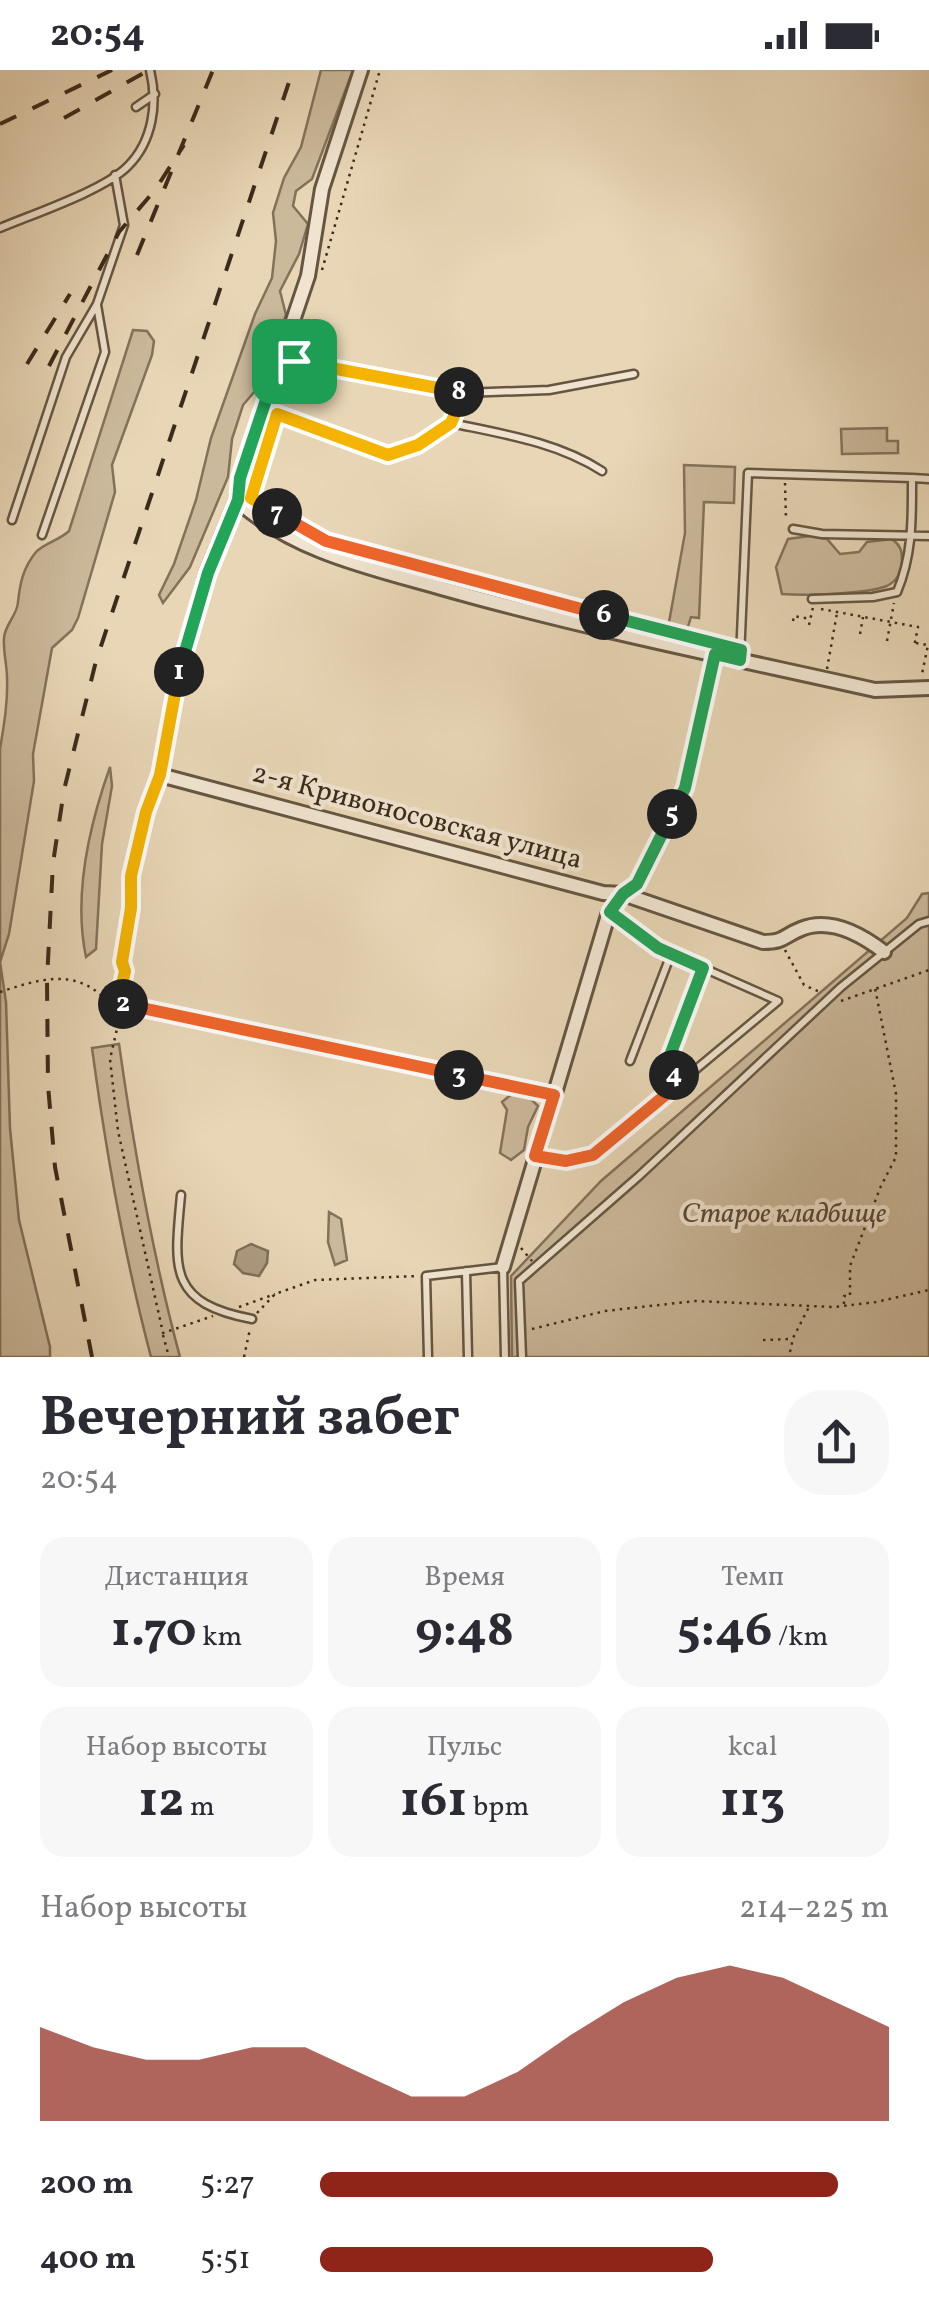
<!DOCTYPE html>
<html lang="ru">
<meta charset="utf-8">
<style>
:root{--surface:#fff;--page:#f7f7f7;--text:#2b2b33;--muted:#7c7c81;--accent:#8f2418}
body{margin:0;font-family:Vollkorn,serif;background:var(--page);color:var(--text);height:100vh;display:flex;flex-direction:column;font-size:38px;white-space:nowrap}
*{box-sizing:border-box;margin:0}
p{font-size:32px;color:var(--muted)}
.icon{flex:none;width:55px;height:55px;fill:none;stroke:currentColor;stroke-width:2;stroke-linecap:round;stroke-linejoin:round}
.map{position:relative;height:1287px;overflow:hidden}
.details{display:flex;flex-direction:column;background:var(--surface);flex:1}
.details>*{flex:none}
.pin{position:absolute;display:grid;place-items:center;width:85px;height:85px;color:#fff;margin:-42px;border-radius:20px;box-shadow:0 5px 15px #0006}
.km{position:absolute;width:50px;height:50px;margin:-25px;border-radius:50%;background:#222;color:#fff;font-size:28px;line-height:50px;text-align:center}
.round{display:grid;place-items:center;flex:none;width:105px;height:105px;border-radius:40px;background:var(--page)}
.summary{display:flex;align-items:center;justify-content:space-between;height:170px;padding:0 40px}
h1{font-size:55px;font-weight:700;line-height:75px}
.metrics{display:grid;grid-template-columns:repeat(3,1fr);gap:15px;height:170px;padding:10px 40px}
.metrics div{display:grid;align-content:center;border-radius:25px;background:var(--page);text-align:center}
.metrics b{font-size:50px;font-weight:700}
.metrics small{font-size:28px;font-weight:400}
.metrics p{font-size:28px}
.chart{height:280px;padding:20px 40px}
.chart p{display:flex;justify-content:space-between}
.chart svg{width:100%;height:180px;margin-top:10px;fill:var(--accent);opacity:.7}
ul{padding:0 40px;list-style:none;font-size:32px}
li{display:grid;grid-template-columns:160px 120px 1fr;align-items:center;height:75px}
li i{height:25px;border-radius:12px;background:var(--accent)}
.status{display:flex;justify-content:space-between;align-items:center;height:70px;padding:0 50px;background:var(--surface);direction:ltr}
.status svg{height:28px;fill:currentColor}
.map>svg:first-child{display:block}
</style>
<div class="status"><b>20:54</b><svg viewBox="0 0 49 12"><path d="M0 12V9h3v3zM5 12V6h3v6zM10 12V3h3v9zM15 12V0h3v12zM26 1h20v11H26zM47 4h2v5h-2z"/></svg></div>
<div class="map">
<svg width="929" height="1287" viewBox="0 0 929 1287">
<rect width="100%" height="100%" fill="#e8d6b6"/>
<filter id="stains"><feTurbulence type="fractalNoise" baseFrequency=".002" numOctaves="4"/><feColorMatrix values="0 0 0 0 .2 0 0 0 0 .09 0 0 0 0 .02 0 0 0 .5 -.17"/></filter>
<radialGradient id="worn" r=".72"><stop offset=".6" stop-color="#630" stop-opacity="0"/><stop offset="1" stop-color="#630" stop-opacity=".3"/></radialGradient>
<!-- green -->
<path fill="#cbb99b" stroke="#83725a" stroke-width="2.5" d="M 321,0 L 353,0 L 312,109 L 296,121 L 293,136 L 308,154 L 299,184 L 280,221 L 286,245 L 261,314 L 243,335 L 232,369 L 228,407 L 190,497 L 163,533 L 159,525 L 174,494 L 196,430 L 211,368 L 255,244 L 272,208 L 276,171 L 273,143 L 284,108 L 301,77 Z
M 133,260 L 147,261 L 154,271 L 152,285 L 112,395 L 115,422 L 78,548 L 72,560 L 52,578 L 33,684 L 34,711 L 9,864 L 0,892 L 6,932 L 10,1058 L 19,1150 L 50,1277 L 50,1287 L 0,1287 L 0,679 C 4,655 8,632 7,608 C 7,595 3,581 4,568 C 5,554 17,546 18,532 C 20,513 23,498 36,482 C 44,473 60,470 69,461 Z
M 887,358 L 887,371 L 898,371 L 898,383 L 842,384 L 841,359 Z
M 684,395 L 735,397 L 734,433 L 704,432 L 699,548 L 691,547 L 687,560 L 668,558 L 685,463 Z
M 810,466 L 827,469 L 840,484 L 859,482 L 867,472 L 892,469 C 900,475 902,480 902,490 C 902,501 897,511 887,516 C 866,524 805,526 782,524 L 776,497 L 788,469 Z
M 110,697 L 112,716 L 102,774 L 96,879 L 86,887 C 73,825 89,756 110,697 Z
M 929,823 L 929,1287 L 512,1287 L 511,1206 L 601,1111 L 907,848 L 922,824 Z
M 119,974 C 134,1080 152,1183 180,1287 L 151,1287 C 124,1185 106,1082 92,978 Z
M 513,1023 L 525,1023 L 538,1036 L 528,1057 L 524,1080 L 511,1090 L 500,1083 L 507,1040 L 502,1032 Z
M 329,1142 L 341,1149 L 347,1190 L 335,1195 L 328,1172 Z"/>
<!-- water -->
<path fill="#ad9c81" stroke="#7f6f58" stroke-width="2.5" d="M 251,1174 L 268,1181 L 267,1193 L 259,1206 L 243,1203 L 234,1194 L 237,1181 Z"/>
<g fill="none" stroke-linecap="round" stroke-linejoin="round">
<!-- lane casing -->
<g stroke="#665641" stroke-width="11">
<path id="lane" d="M 136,37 L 155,24
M 0,158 C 33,144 105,120 128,96 C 153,71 158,33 150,0
M 282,288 L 463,323 L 549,320 L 634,304
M 264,340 L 388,385 L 418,375 L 451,353 L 463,323
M 451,353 C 503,364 557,372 602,401
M 12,450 L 66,287 L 97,234 L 124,155 L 115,105
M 793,459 L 822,464 L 929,466
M 42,465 L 105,282 L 97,235
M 812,529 L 873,527 L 897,522 C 913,484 912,448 912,408 L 929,409
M 740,588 L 748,403 L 912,408
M 630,991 L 671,884
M 681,1012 L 666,996 L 703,898
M 538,1087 L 566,1091 L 593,1085 L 778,931 L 658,878 L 610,843
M 181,1125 C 174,1199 168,1233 252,1249
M 466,1201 L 468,1287
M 428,1287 L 426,1206 L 503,1197 L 505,1287
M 522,1287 L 519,1211 L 639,1106 L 841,917 L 919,854 L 929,851"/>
</g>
<!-- street casing -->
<g stroke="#665641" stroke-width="18">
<path id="street" d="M 237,430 C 292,482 375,499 445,519 C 587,559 732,588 875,620 L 929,618
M 174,624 L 207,503 L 237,430 L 240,408 L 308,206 L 322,119 L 361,0
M 131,807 L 146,743 L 160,705 L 603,823 L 623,824 L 763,872 C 785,872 783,866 801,859 C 830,847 862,865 884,882
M 125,901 L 118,933 L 554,1025
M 503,1197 L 609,842 L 623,824 L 637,814 L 685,718 L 715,584"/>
</g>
<!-- path -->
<path stroke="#3b2b1a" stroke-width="2.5" stroke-dasharray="2.5 5" stroke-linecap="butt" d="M 322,200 L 380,0
M 297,281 L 305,256
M 280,334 L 291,299
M 785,413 L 786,450
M 252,425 L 275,351
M 272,441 L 304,459
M 353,479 L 631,552
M 821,539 L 918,557 L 914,577
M 793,551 L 794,546 L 810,549
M 809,555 L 813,537
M 860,564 L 863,547
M 887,571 L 894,533
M 916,573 L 928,575 L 922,604
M 827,599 L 837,543
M 162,691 L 172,635
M 785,880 L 804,915 L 820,922
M 122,890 L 131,819
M 0,922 C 37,910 74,897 105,929
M 841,931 L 929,900
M 120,946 L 110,989 L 118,1061 L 163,1263 L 213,1246
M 521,1178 L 532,1191
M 844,1234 L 844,1226 L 850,1226 L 850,1196 L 881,1116 L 896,1087 L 896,1024 L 875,918
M 239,1237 L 275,1224
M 257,1243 L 275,1224 L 315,1210 L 418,1206
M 532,1259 L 605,1241 L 695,1231 L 834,1237 L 876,1232 L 929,1220
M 163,1265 L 169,1287
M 763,1270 L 791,1269
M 790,1282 L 793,1268 L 809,1237
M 244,1287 L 250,1259"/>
<!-- lane -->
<use href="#lane" stroke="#f0e4d0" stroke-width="6"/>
<!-- street -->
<use href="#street" stroke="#f0e4d0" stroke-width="12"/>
<!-- rail -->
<path stroke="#3b2b1a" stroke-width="4" stroke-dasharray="18 18" stroke-linecap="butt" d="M 64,48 L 149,0
M 0,54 L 112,0
M 137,185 L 213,0
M 27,294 L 70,224
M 49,296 L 119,162 L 155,120 L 184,75
M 92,1287 L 55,1097 L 48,1015 L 47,910 L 53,793 L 64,720 L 96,591 L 293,0"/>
</g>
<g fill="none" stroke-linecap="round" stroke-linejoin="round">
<!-- split-1 casing -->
<g stroke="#fff" stroke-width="20">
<path id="split-1" d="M 179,602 L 208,503 L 238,430 L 240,408 L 280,288 L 294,291"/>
</g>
<!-- split-2 casing -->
<g stroke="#fff" stroke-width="20">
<path id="split-2" d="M 123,934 L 118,933 L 125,901 L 122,892 L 131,838 L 131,806 L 146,742 L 160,705 L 179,602"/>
</g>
<!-- split-3 casing -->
<g stroke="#fff" stroke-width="20">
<path id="split-3" d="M 123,934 L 459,1005"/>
</g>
<!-- split-4 casing -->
<g stroke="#fff" stroke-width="20">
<path id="split-4" d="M 459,1005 L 554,1025 L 535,1086 L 566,1091 L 593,1085 L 681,1012 L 674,1005"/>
</g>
<!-- split-5 casing -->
<g stroke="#fff" stroke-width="20">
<path id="split-5" d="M 672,744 L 637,814 L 623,824 L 610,842 L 658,878 L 703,898 L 666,996 L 674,1005"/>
</g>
<!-- split-6 casing -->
<g stroke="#fff" stroke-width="20">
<path id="split-6" d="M 604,545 L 741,580 L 740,590 L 715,584 L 685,718 L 672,744"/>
</g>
<!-- split-7 casing -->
<g stroke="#fff" stroke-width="20">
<path id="split-7" d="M 277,443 L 326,471 L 604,545"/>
</g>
<!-- split-8 casing -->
<g stroke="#fff" stroke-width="20">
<path id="split-8" d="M 277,443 L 251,428 L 277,344 L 388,385 L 418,375 L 451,353 L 464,323 L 459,322"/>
</g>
<!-- split-9 casing -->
<g stroke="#fff" stroke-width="20">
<path id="split-9" d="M 294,291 L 459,322"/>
</g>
<!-- split-1 -->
<use href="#split-1" stroke="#22a559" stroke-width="12"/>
<!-- split-2 -->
<use href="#split-2" stroke="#f5b400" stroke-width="12"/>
<!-- split-3 -->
<use href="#split-3" stroke="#f0652b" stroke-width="12"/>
<!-- split-4 -->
<use href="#split-4" stroke="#f0652b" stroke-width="12"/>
<!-- split-5 -->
<use href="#split-5" stroke="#22a559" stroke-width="12"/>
<!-- split-6 -->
<use href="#split-6" stroke="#22a559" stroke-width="12"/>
<!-- split-7 -->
<use href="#split-7" stroke="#f0652b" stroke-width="12"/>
<!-- split-8 -->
<use href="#split-8" stroke="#f5b400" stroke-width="12"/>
<!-- split-9 -->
<use href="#split-9" stroke="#f5b400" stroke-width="12"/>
</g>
<g text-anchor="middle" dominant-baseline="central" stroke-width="8" stroke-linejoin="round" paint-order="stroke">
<!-- street labels -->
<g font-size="28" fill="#3b2b1a" stroke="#f0e4d0">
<text transform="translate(417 747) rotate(15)">2-я Кривоносовская улица</text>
</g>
<!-- park labels -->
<g font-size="28" font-style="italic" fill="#584734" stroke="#f0e4d0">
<text x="784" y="1144">Старое кладбище</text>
</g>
</g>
<rect width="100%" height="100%" filter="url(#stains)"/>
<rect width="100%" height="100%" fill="url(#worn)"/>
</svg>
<div class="pin" style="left:294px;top:291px;background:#1e9e55"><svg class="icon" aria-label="arrive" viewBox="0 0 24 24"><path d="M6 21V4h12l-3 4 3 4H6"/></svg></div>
<b class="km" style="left:179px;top:602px">1</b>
<b class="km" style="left:123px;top:934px">2</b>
<b class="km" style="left:459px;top:1005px">3</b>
<b class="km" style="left:674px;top:1005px">4</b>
<b class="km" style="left:672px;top:744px">5</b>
<b class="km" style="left:604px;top:545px">6</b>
<b class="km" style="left:277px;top:443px">7</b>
<b class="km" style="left:459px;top:322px">8</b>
</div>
<section class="details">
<div class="summary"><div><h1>Вечерний забег</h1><p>20:54</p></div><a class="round"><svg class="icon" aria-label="share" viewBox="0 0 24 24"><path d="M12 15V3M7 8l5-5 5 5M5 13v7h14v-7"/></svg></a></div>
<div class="metrics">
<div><p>Дистанция</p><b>1.70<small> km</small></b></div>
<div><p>Время</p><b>9:48</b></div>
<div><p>Темп</p><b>5:46<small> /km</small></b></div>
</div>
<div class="metrics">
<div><p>Набор высоты</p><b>12<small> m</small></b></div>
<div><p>Пульс</p><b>161<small> bpm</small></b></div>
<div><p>kcal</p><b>113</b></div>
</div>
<div class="chart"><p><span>Набор высоты</span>214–225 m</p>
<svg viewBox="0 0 160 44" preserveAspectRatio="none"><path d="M0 44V21L10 26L20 29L30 29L40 26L50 26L60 32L70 38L80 38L90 32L100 23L110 15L120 9L130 6L140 9L150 15L160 21V44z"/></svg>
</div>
<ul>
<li><b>200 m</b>5:27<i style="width:91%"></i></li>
<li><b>400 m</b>5:51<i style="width:69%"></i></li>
</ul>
</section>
